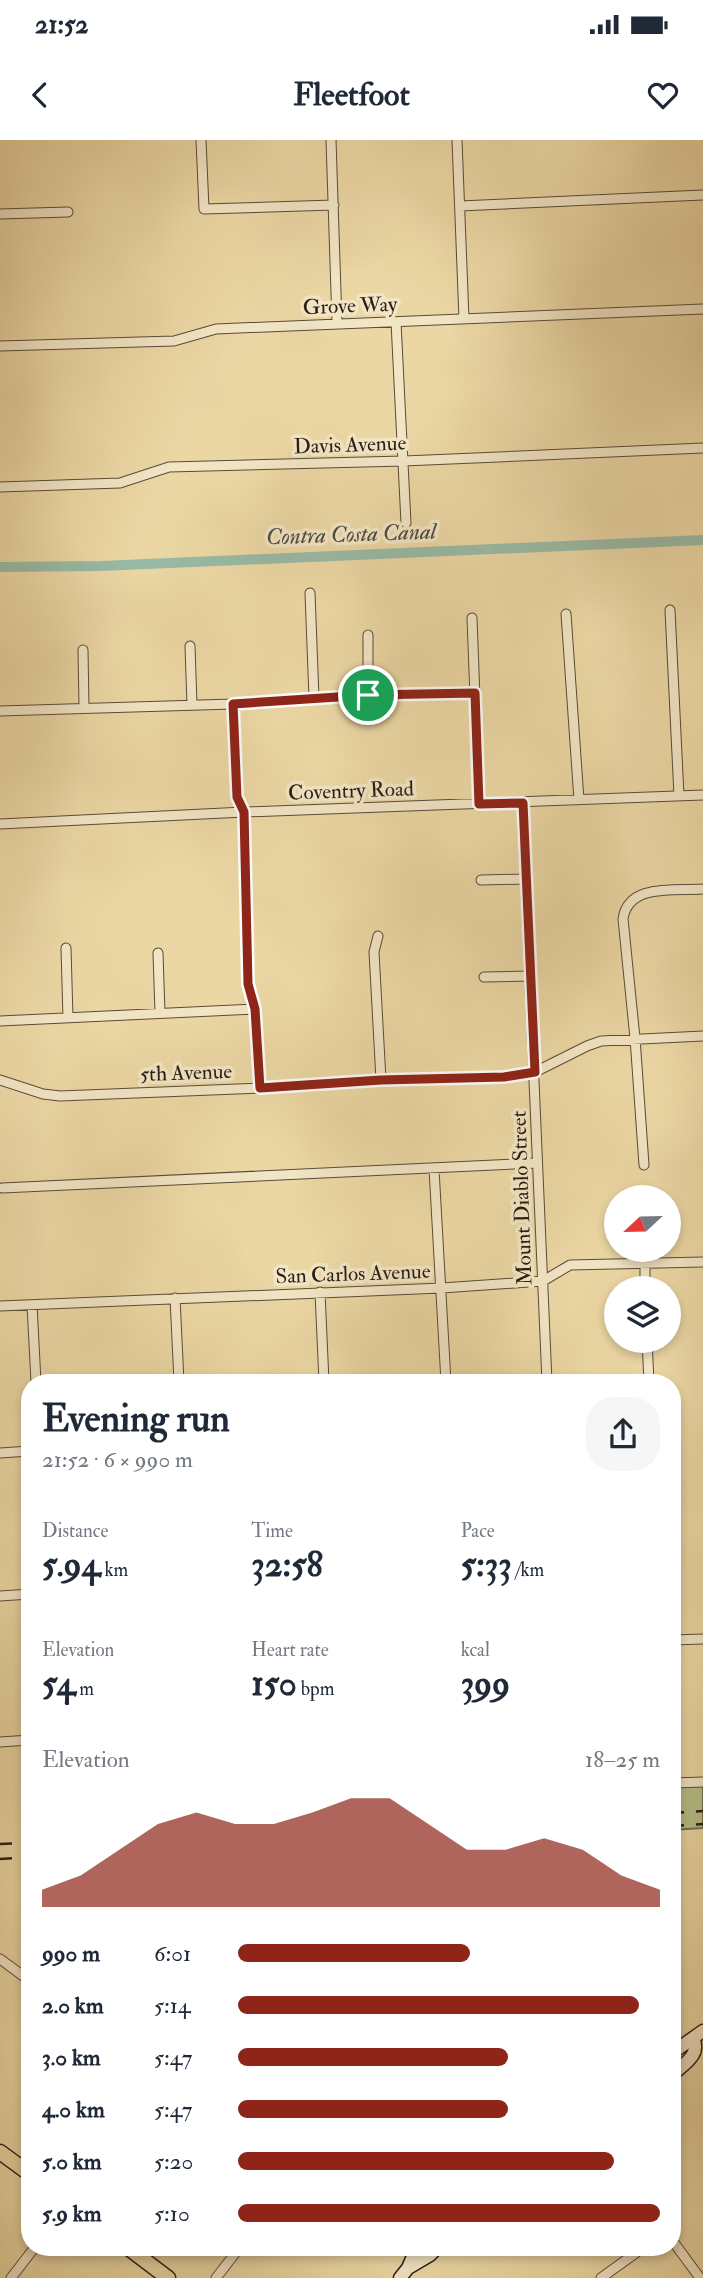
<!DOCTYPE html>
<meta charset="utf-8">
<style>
:root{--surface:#fff;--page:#f6f6f7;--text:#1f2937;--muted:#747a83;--accent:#8f2418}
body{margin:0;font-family:"IM FELL Double Pica",serif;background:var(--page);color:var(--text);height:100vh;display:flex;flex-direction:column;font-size:26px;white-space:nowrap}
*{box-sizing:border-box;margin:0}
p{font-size:23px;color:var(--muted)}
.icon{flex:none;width:38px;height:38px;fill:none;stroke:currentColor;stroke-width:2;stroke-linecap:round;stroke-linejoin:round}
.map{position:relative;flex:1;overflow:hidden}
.panel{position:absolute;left:21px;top:1234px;width:660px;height:882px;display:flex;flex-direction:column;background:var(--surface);border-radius:28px;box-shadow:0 4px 10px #0003}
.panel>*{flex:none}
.needle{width:46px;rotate:248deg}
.fabs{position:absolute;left:604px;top:1045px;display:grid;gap:14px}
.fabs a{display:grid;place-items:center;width:77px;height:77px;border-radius:50%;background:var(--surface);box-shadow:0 4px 10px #0003;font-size:35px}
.pin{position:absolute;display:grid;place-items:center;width:60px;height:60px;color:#fff;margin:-30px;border:4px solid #fff;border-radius:50%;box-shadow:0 2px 7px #0007}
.round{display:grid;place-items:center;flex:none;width:74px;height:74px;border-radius:28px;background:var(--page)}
.summary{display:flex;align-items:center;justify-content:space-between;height:119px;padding:0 21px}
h1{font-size:38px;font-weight:800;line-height:52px}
.metrics{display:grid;grid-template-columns:repeat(3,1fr);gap:10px;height:119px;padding:7px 21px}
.metrics div{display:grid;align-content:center}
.metrics b{font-size:35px;font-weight:800}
.metrics small{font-size:19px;font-weight:400}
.metrics p{font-size:19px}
.chart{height:196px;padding:14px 21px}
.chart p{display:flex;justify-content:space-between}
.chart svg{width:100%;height:126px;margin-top:7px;fill:var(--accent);opacity:.7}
ul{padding:0 21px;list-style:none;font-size:23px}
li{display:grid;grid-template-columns:112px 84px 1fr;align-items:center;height:52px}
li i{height:18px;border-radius:9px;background:var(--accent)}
.status{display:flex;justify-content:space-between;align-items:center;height:49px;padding:0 35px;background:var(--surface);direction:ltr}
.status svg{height:19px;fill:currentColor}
header{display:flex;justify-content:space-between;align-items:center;height:91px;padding:0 21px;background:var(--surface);font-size:32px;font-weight:800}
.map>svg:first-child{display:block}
</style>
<div class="status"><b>21:52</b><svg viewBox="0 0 49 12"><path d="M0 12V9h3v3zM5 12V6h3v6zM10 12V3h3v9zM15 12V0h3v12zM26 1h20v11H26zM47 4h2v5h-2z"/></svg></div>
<header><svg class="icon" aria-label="back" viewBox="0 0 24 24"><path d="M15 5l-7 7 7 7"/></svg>Fleetfoot<svg class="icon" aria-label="heart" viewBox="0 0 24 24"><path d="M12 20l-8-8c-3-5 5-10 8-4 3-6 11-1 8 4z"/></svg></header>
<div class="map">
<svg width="703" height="2138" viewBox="0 0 703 2138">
<rect width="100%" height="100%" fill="#ebd7a4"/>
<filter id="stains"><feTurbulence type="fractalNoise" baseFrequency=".00286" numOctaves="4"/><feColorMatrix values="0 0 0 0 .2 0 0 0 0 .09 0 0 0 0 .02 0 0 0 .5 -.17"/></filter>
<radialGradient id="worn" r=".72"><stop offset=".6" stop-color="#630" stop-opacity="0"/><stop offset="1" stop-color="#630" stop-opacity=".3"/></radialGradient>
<!-- green -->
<path fill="#b5bf88" stroke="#6e6e4f" stroke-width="2" d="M 703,1642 L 703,1688 L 672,1690 L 672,1643 Z"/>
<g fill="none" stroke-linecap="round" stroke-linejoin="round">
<!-- canal -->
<path stroke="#98baa5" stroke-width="10" d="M 0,427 L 101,426 L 703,400"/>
<!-- street casing -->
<g stroke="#594b3a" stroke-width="11">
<path id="street" d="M 201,0 L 204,69 L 334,65
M 331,0 L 337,183
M 457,0 L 464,179
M 460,66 L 703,55
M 0,74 L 68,72
M 396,182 L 406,383
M 0,206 L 174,201 L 216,189 L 703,169
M 0,347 L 120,343 L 169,327 L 404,321 L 703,308
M 310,453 L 314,558
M 670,470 L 679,656
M 566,474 L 579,660
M 472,478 L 479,664
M 368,495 L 368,556
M 190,506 L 192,564
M 83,510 L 84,568
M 234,564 L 237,657 L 244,672 L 248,844 L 255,869 L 260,948
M 0,571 L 234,564 L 368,556 L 475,553
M 522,663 L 547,1242
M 0,684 L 244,672 L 703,655
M 481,740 L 525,739
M 378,796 L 374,812 L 381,940
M 66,808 L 68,878
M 158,813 L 160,873
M 484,837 L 530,836
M 0,881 L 255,869
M 0,940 L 43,954 L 60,956 L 260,948 L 381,940 L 504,938 L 535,932 L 587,906 L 601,901 L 703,896
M 644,1025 L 635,898 L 623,779 C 628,743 675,751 703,749
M 434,1029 L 446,1242
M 2,1048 L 537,1023
M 645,1123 L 645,1148
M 320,1152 L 324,1242
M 175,1158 L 179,1242
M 32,1165 L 36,1242
M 0,1166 L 442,1148 L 543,1141 L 570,1125 L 703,1122
M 647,1200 L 649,1242
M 0,1313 L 30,1311
M 0,1456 L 30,1454
M 672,1500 L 703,1499
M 0,1602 L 30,1600
M 672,1643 L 703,1642
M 0,1819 L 30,1841
M 672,2100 L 700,2138
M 11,2138 L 35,2107
M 216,2138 L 240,2107
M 601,2138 L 644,2107"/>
</g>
<!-- secondary casing -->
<g stroke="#281c16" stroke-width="15">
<path id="secondary" d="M 672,1913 L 703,1891
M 672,1935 C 685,1923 701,1915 693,1898
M 408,2128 L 430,2115 L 438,2107
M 400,2138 L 408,2128 L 417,2107"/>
</g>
<!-- primary casing -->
<g stroke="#281c16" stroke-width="17">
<path id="primary" d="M 0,2012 L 30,2034
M 127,2107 L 168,2138"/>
</g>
<!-- street -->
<use href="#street" stroke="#f2e5c4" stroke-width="9"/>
<!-- secondary -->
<use href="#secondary" stroke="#f2e5c4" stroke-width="12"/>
<!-- primary -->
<use href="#primary" stroke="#ebd7a4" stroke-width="14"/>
<!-- rail -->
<path stroke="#281c16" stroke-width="2.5" stroke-dasharray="12 12" stroke-linecap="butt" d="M 672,1673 L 703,1671
M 672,1686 L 703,1684
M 0,1704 L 30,1703
M 0,1719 L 30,1717"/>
</g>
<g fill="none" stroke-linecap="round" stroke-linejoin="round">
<!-- route casing -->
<g stroke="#fff" stroke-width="14">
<path id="route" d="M 475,553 L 479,664 L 523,663 L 535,932 L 504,937 L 381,940 L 260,948 L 255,869 L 248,844 L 244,672 L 237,657 L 233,564 L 368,555 Z"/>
</g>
<!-- route -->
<use href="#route" stroke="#8f2418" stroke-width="9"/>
</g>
<g text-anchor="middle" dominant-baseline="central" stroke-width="7" stroke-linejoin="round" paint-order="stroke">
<!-- street labels -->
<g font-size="21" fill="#281c16" stroke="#f2e5c4">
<text transform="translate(350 166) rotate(-2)">Grove Way</text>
<text transform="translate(350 305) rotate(-2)">Davis Avenue</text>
<text transform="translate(351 651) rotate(-2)">Coventry Road</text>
<text transform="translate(186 933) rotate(-2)">5th Avenue</text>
<text transform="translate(522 1058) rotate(-92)">Mount Diablo Street</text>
<text transform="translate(353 1134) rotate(-2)">San Carlos Avenue</text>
</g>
<!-- water labels -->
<g font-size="23" font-style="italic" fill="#4a4b41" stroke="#f2e5c4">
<text transform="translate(351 394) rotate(-2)">Contra Costa Canal</text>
</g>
</g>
<rect width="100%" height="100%" filter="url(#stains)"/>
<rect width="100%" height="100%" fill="url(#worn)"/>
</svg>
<div class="fabs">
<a><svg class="needle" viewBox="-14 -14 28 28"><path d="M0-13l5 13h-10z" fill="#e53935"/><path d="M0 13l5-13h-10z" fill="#747a83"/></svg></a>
<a><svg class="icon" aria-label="layers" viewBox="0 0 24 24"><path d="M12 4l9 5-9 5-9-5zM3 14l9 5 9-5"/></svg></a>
</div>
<div class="pin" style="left:368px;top:555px;background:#1e9e55"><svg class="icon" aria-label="arrive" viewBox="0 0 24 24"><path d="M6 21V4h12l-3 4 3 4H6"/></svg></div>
<section class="panel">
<div class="summary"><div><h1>Evening run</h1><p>21:52 · 6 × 990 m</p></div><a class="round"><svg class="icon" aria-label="share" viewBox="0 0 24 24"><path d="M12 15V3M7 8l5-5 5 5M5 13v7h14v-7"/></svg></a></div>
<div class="metrics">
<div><p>Distance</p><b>5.94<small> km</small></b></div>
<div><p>Time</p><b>32:58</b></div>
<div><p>Pace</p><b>5:33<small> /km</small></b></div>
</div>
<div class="metrics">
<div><p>Elevation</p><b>54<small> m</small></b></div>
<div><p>Heart rate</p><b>150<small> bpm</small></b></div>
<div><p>kcal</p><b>399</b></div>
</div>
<div class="chart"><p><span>Elevation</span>18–25 m</p>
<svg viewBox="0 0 160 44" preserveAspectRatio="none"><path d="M0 44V38L10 33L20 24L30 15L40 11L50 15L60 15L70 11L80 6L90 6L100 15L110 24L120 24L130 20L140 24L150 33L160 38V44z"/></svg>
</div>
<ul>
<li><b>990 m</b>6:01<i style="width:55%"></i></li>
<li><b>2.0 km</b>5:14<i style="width:95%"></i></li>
<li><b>3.0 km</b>5:47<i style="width:64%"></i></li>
<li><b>4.0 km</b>5:47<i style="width:64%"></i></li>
<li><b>5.0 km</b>5:20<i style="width:89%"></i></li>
<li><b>5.9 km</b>5:10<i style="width:100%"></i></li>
</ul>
</section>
</div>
